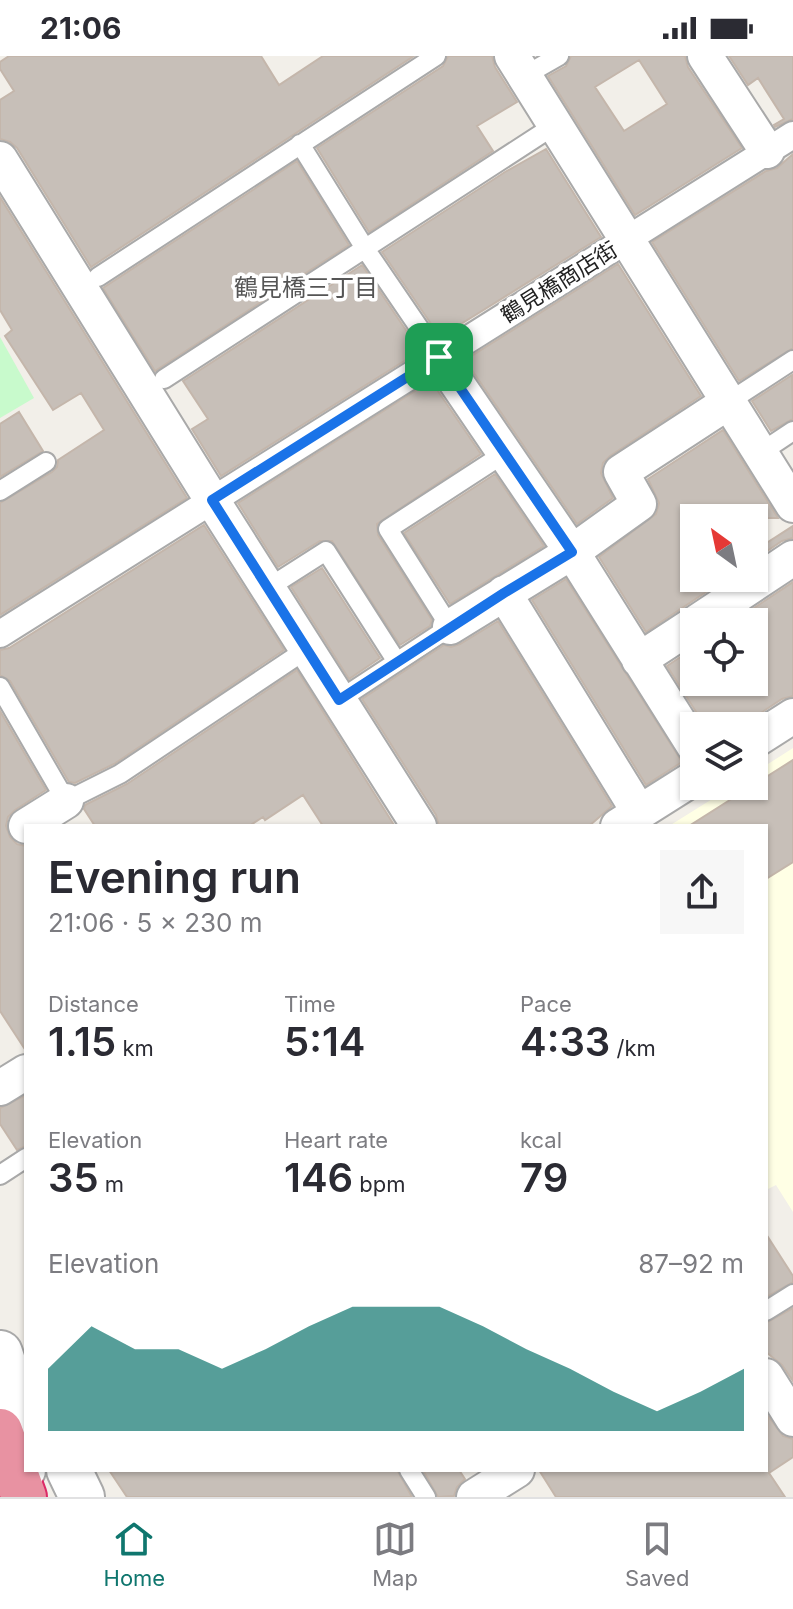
<!DOCTYPE html>
<meta charset="utf-8">
<style>
:root{--surface:#fff;--page:#f7f7f7;--text:#2b2b33;--muted:#7c7c81;--line:#e1e1e2;--accent:#0f766e}
body{margin:0;font-family:Inter,"Noto Sans JP",sans-serif;background:var(--page);color:var(--text);height:100vh;display:flex;flex-direction:column;font-size:30px;white-space:nowrap}
*{box-sizing:border-box;margin:0}
p{font-size:26px;color:var(--muted)}
.icon{flex:none;width:44px;height:44px;fill:none;stroke:currentColor;stroke-width:2;stroke-linecap:round;stroke-linejoin:round}
.map{position:relative;flex:1;overflow:hidden}
.sheet{position:absolute;left:24px;top:768px;width:744px;height:648px;display:flex;flex-direction:column;background:var(--surface);border-radius:0px;box-shadow:0 2px 6px #0004}
.sheet>*{flex:none}
.needle{width:52px;rotate:327deg}
.controls{position:absolute;left:680px;top:448px;display:grid;gap:16px}
.controls a{display:grid;place-items:center;width:88px;height:88px;border-radius:0px;background:var(--surface);box-shadow:0 2px 6px #0004;font-size:40px}
.pin{position:absolute;display:grid;place-items:center;width:68px;height:68px;color:#fff;margin:-34px;border-radius:16px;box-shadow:0 4px 12px #0006}
.round{display:grid;place-items:center;flex:none;width:84px;height:84px;border-radius:0px;background:var(--page)}
.headline{display:flex;align-items:center;justify-content:space-between;height:136px;padding:0 24px}
h1{font-size:44px;font-weight:600;line-height:60px}
.stats{display:grid;grid-template-columns:repeat(3,1fr);gap:12px;height:136px;padding:8px 24px}
.stats div{display:grid;align-content:center}
.stats b{font-size:40px;font-weight:600}
.stats small{font-size:22px;font-weight:400}
.stats p{font-size:22px}
.chart{height:224px;padding:16px 24px}
.chart p{display:flex;justify-content:space-between}
.chart svg{width:100%;height:144px;margin-top:8px;fill:var(--accent);opacity:.7}
.status{display:flex;justify-content:space-between;align-items:center;height:56px;padding:0 40px;background:var(--surface);direction:ltr}
.status svg{height:22px;fill:currentColor}
.tab-bar{display:flex;justify-content:space-around;align-items:center;height:112px;border-top:2px solid var(--line);background:var(--surface);font-size:22px;color:var(--muted)}
.tab-bar a{display:grid;justify-items:center;gap:4px}
.tab-bar .on{color:var(--accent)}
.map>svg:first-child{display:block}
</style>
<div class="status"><b>21:06</b><svg viewBox="0 0 49 12"><path d="M0 12V9h3v3zM5 12V6h3v6zM10 12V3h3v9zM15 12V0h3v12zM26 1h20v11H26zM47 4h2v5h-2z"/></svg></div>
<div class="map">
<svg width="793" height="1441" viewBox="0 0 793 1441">
<rect width="100%" height="100%" fill="#f2efe9"/>
<!-- education -->
<path fill="#ffffe5" d="M 793,692 L 793,1156 L 776,1129 L 766,1134 L 766,770 L 669,770 L 733,730 L 754,730 L 754,717 Z"/>
<!-- park -->
<path fill="#c8facc" d="M 0,281 L 34,342 L 0,362 Z"/>
<!-- building -->
<path fill="#c7bfb8" stroke="#c4b6ab" stroke-width="2" fill-rule="evenodd" d="M 9,0 L 261,0 L 279,29 L 323,0 L 414,0 L 91,211 L 17,92 L 10,86 L 0,83 L 0,44 L 14,35 L 0,13 L 0,6 Z
M 448,0 L 492,0 L 495,11 L 517,46 L 477,70 L 493,95 L 369,176 L 317,92 L 443,10 Z
M 571,0 L 685,0 L 688,11 L 742,92 L 635,159 L 548,20 L 566,10 ZM 639,4 L 667,48 L 624,75 L 595,31 Z
M 729,0 L 793,0 L 793,63 L 775,71 L 774,69 L 784,63 L 758,22 L 748,29 Z
M 546,93 L 601,181 L 440,281 L 382,196 L 505,116 Z
M 793,98 L 793,292 L 739,325 L 652,186 L 766,115 L 777,112 Z
M 297,105 L 349,189 L 155,315 L 103,232 Z
M 0,141 L 187,442 L 0,559 L 0,447 L 52,416 L 57,411 L 58,404 L 104,374 L 81,337 L 53,354 L 5,280 L 12,274 L 0,254 Z
M 618,208 L 701,340 L 610,400 L 603,407 L 601,417 L 613,442 L 577,468 L 465,304 Z
M 362,209 L 420,295 L 221,420 L 192,373 L 208,363 L 183,325 Z
M 792,319 L 793,363 L 771,375 L 752,345 Z
M 431,325 L 481,398 L 377,468 L 378,479 L 432,564 L 430,570 L 400,589 L 332,485 L 320,485 L 278,511 L 238,447 Z
M 19,356 L 43,395 L 0,421 L 0,368 Z
M 723,374 L 778,462 L 694,462 L 694,522 L 727,522 L 646,576 L 599,501 L 656,458 L 659,447 L 648,423 Z
M 495,418 L 544,490 L 450,548 L 404,477 Z
M 204,469 L 284,594 L 114,708 L 75,727 L 69,726 L 10,625 L 0,619 L 0,594 L 9,592 Z
M 793,470 L 793,482 L 782,485 L 754,504 L 754,495 Z
M 322,512 L 380,602 L 349,623 L 291,531 Z
M 566,523 L 682,706 L 646,729 L 532,544 Z
M 793,526 L 793,640 L 782,643 L 741,670 L 705,670 L 667,610 L 694,592 L 694,626 L 754,626 L 754,566 L 733,566 Z
M 498,565 L 612,750 L 589,770 L 439,770 L 436,759 L 362,643 L 444,589 L 451,591 L 460,588 Z
M 297,614 L 394,769 L 323,770 L 303,739 L 265,764 L 263,761 L 249,770 L 95,770 L 84,753 L 85,749 L 127,728 Z
M 0,655 L 46,734 L 15,754 L 8,761 L 6,770 L 10,781 L 17,788 L 26,790 L 26,995 L 0,955 Z
M 793,704 L 793,806 L 766,823 L 766,770 L 689,770 Z
M 26,1039 L 26,1090 L 17,1094 L 0,1068 L 0,1052 Z
M 766,1178 L 793,1220 L 793,1226 L 766,1241 Z
M 793,1252 L 793,1325 L 782,1309 L 766,1296 L 766,1267 Z
M 768,1360 L 783,1380 L 793,1383 L 793,1401 L 769,1417 L 785,1441 L 556,1441 L 539,1414 L 766,1414 Z
M 109,1414 L 397,1414 L 412,1441 L 127,1441 Z
M 423,1414 L 459,1414 L 465,1423 L 457,1431 L 454,1440 L 438,1441 Z"/>
<g fill="none" stroke-linecap="round" stroke-linejoin="round">
<!-- service casing -->
<g stroke="#a9a9a9" stroke-width="22">
<path id="service" d="M 524,20 L 559,0
M 300,88 L 366,194 L 439,301
M 98,221 L 436,0
M 164,323 L 555,69
M 730,345 L 793,304
M 760,397 L 793,375
M 0,435 L 46,406
M 268,532 L 326,495 L 397,606
M 0,631 L 66,745 L 120,718 L 307,593
M 339,644 L 450,571 L 388,473 L 505,397
M 0,1119 L 26,1102
M 766,1255 L 793,1238
M 409,1414 L 426,1441"/>
</g>
<!-- pedestrian casing -->
<g stroke="#a9a9a9" stroke-width="30">
<path id="pedestrian" d="M 0,578 L 793,79"/>
</g>
<!-- minor casing -->
<g stroke="#a9a9a9" stroke-width="38">
<path id="minor" d="M 512,0 C 605,150 700,299 793,449
M 705,0 L 767,95
M 0,103 L 212,444 L 419,770
M 439,301 L 572,496 L 694,690
M 504,537 L 639,756
M 697,566 L 793,502
M 450,571 L 572,496 L 639,448 L 621,416 L 730,345
M 639,604 L 694,568
M 754,685 L 793,660
M 26,770 L 66,745
M 618,770 L 694,722
M 0,1032 L 26,1016
M 766,1320 L 793,1363
M 474,1441 L 517,1414"/>
</g>
<!-- tertiary casing -->
<g stroke="#a9a9a9" stroke-width="48">
<path id="tertiary" d="M 0,1297 L 10,1327 L 8,1377 L 23,1414
M 69,1414 L 82,1441"/>
</g>
<!-- motorway casing -->
<g stroke="#dc2a67" stroke-width="48">
<path id="motorway" d="M 0,1375 L 24,1441"/>
</g>
<!-- service -->
<use href="#service" stroke="#fff" stroke-width="18"/>
<!-- pedestrian -->
<use href="#pedestrian" stroke="#fff" stroke-width="26"/>
<!-- minor -->
<use href="#minor" stroke="#fff" stroke-width="34"/>
<!-- tertiary -->
<use href="#tertiary" stroke="#fff" stroke-width="44"/>
<!-- motorway -->
<use href="#motorway" stroke="#e892a2" stroke-width="44"/>
</g>
<g fill="none" stroke-linecap="round" stroke-linejoin="round">
<!-- route casing -->
<g stroke="#fff" stroke-width="16">
<path id="route" d="M 439,301 L 572,496 L 504,537 L 339,644 L 212,444 Z"/>
</g>
<!-- route -->
<use href="#route" stroke="#1a73e8" stroke-width="10"/>
</g>
<g text-anchor="middle" dominant-baseline="central" stroke-width="7" stroke-linejoin="round" paint-order="stroke">
<!-- street labels -->
<g font-size="22" fill="#222" stroke="#fff">
<text transform="translate(559 226) rotate(-32)">鶴見橋商店街</text>
</g>
<!-- neighbourhood labels -->
<g font-size="24" fill="#555" stroke="#fff">
<text x="306" y="231">鶴見橋三丁目</text>
</g>
</g>
</svg>
<div class="controls">
<a><svg class="needle" viewBox="-14 -14 28 28"><path d="M0-13l5 13h-10z" fill="#e53935"/><path d="M0 13l5-13h-10z" fill="#7c7c81"/></svg></a>
<a><svg class="icon" aria-label="locate" viewBox="0 0 24 24"><circle cx="12" cy="12" r="6"/><path d="M12 2v4M12 18v4M2 12h4M18 12h4"/></svg></a>
<a><svg class="icon" aria-label="layers" viewBox="0 0 24 24"><path d="M12 4l9 5-9 5-9-5zM3 14l9 5 9-5"/></svg></a>
</div>
<div class="pin" style="left:439px;top:301px;background:#1e9e55"><svg class="icon" aria-label="arrive" viewBox="0 0 24 24"><path d="M6 21V4h12l-3 4 3 4H6"/></svg></div>
<section class="sheet">
<div class="headline"><div><h1>Evening run</h1><p>21:06 · 5 × 230 m</p></div><a class="round"><svg class="icon" aria-label="share" viewBox="0 0 24 24"><path d="M12 15V3M7 8l5-5 5 5M5 13v7h14v-7"/></svg></a></div>
<div class="stats">
<div><p>Distance</p><b>1.15<small> km</small></b></div>
<div><p>Time</p><b>5:14</b></div>
<div><p>Pace</p><b>4:33<small> /km</small></b></div>
</div>
<div class="stats">
<div><p>Elevation</p><b>35<small> m</small></b></div>
<div><p>Heart rate</p><b>146<small> bpm</small></b></div>
<div><p>kcal</p><b>79</b></div>
</div>
<div class="chart"><p><span>Elevation</span>87–92 m</p>
<svg viewBox="0 0 160 44" preserveAspectRatio="none"><path d="M0 44V25L10 12L20 19L30 19L40 25L50 19L60 12L70 6L80 6L90 6L100 12L110 19L120 25L130 32L140 38L150 32L160 25V44z"/></svg>
</div>
</section>
</div>
<nav class="tab-bar">
<a class="on"><svg class="icon" aria-label="home" viewBox="0 0 24 24"><path d="M3 11l9-7 9 7M6 9v11h12V9"/></svg>Home</a>
<a><svg class="icon" aria-label="map" viewBox="0 0 24 24"><path d="M3 6l6-2 6 2 6-2v14l-6 2-6-2-6 2zM9 4v14M15 6v14"/></svg>Map</a>
<a><svg class="icon" aria-label="saved" viewBox="0 0 24 24"><path d="M7 4h10v16l-5-4-5 4z"/></svg>Saved</a>
</nav>
